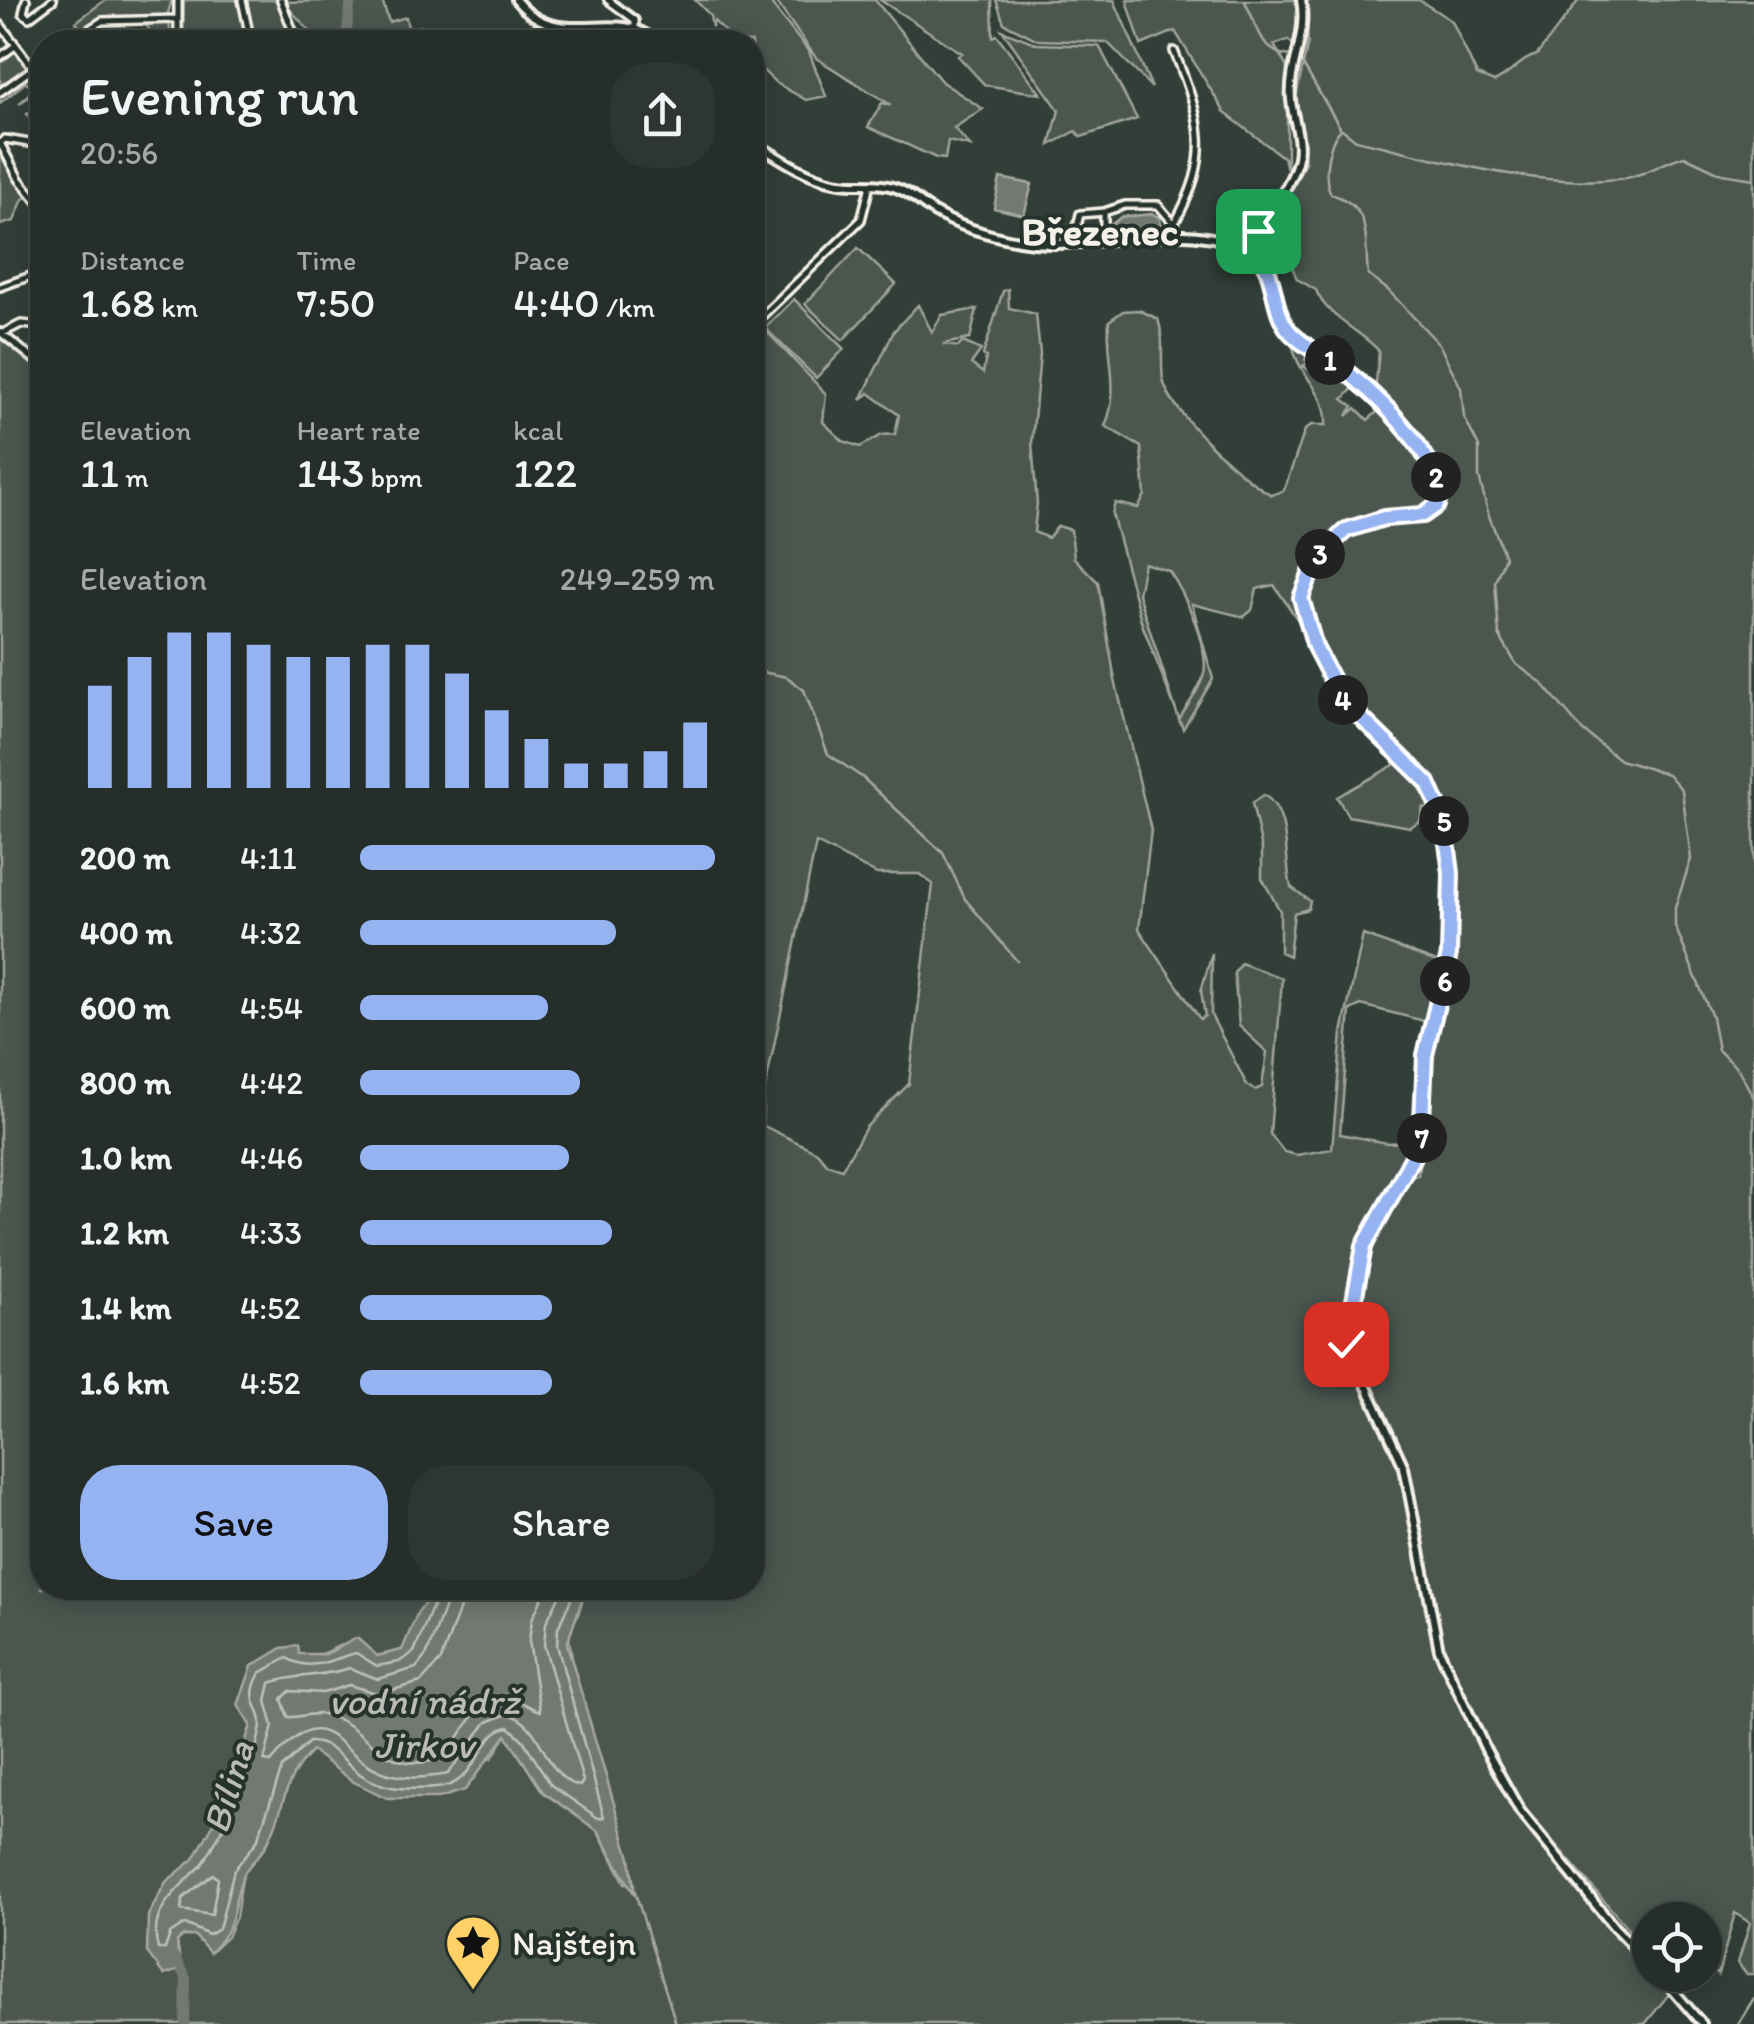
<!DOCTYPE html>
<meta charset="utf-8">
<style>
:root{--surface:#262e2a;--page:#2e3632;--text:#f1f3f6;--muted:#a4a8a8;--line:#424a47;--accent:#95b2f1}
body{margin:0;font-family:Itim,sans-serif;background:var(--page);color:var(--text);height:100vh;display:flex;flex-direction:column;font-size:38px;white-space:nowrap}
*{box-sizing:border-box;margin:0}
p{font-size:32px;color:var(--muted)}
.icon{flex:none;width:55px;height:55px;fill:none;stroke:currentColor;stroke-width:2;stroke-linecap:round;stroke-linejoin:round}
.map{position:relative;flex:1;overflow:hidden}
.sheet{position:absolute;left:30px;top:30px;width:735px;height:1570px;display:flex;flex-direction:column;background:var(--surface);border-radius:40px;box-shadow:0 5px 25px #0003,0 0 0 2px var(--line)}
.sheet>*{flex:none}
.tools{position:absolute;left:1632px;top:1902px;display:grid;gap:20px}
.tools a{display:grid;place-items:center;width:90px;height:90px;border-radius:50%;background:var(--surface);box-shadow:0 5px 25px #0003,0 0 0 2px var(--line);font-size:50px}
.pin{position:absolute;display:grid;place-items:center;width:85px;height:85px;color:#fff;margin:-42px;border-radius:20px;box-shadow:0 5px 15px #0006}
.km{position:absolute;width:50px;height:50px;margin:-25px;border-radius:50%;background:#222;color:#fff;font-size:28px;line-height:50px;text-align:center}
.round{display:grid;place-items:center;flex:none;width:105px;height:105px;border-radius:40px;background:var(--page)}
.overview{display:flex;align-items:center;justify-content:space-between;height:170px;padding:0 50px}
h1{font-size:55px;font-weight:600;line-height:75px}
.metrics{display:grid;grid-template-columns:repeat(3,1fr);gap:15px;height:170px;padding:10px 50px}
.metrics div{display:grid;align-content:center}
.metrics b{font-size:42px;font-weight:600}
.metrics small{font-size:28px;font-weight:400}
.metrics p{font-size:28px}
.chart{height:280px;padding:20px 50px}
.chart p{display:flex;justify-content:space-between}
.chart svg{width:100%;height:180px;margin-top:10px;stroke:var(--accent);stroke-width:6}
.button{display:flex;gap:20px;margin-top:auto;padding:20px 50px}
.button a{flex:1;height:115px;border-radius:40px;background:var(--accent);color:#111;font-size:40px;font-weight:600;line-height:115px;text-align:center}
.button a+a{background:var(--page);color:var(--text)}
ul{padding:0 50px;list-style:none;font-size:32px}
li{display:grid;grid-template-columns:160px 120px 1fr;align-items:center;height:75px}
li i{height:25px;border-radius:12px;background:var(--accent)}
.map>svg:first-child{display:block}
</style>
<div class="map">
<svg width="1754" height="2024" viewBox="0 0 1754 2024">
<rect width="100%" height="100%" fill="#323e38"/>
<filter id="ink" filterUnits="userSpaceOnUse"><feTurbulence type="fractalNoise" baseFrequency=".01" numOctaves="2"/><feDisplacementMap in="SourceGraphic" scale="20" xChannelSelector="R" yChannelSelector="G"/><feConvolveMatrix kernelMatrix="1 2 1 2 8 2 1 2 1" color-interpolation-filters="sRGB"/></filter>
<g filter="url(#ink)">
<!-- green -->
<path fill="#4c564f" stroke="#a0a49c" stroke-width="2.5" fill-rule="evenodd" d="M 105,0 L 172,0 L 167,16 L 105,16 L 81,29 L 76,22 Z
M 184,0 L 241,0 L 247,42 L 183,42 Z
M 245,0 L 278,0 L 294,42 L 253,42 Z
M 382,0 L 389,22 L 406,17 L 408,28 L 423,26 L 424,42 L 320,42 L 283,2 Z
M 695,0 L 768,0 L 809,52 L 826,96 L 806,100 L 776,83 L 753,61 L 752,42 L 735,42 L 714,21 L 712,27 L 710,15 Z
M 775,0 L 875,0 L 942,82 L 983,109 L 954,128 L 970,146 L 948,141 L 945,159 L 936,158 L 868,127 L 882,103 L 891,105 L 816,58 Z
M 880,0 L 992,0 L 993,37 L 997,35 L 1041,94 L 985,85 L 958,56 L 962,53 Z
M 996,0 L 1114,0 L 1152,88 L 1107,42 L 1038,40 L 1004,23 Z
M 1127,0 L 1295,0 L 1300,24 L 1296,47 L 1288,40 L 1274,45 L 1287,67 L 1287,169 L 1284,158 L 1225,113 L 1175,31 L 1141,45 Z
M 1305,0 L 1419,0 L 1452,21 L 1477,75 L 1494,82 C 1511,75 1520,59 1537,55 L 1579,0 L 1754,0 L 1754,1974 L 1746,1974 L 1738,1963 L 1750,1923 L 1735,1913 L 1718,1975 L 1705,1960 L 1705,1920 L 1650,1920 L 1650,1954 L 1512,1794 L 1446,1657 L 1438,1634 L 1413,1486 L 1350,1343 L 1360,1287 L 1368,1273 L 1364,1269 L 1371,1239 L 1411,1175 L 1418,1175 L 1420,1156 L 1426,1151 C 1423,1141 1427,1133 1428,1122 C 1428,1107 1427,1091 1428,1076 C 1430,1048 1441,1022 1447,995 C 1458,941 1464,875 1451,821 C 1438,771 1400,752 1366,718 C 1344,697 1302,618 1305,593 C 1324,467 1552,585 1375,393 L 1379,351 C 1360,330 1326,317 1316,290 L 1297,279 L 1292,267 L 1300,250 L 1282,212 L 1305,162 L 1295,102 L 1308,42 Z
M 169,21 L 171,42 L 157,42 L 147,26 L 138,24 Z
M 1002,30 L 1037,44 L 1099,46 L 1137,119 L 1081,137 L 1076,131 L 1050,145 L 1059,110 Z
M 14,49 L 30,68 L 0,88 L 0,59 Z
M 34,71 L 42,82 L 42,107 L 30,117 L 27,114 L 36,107 L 38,95 L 35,92 L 19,104 L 40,82 L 31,87 L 26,82 L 0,103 L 0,95 Z
M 0,148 L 30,196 L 23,199 L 14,221 L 0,225 Z
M 858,248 L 896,284 L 843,340 L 805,304 Z
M 1008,289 L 1009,308 L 1036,314 L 1040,354 L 1032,443 L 1037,504 L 1034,532 L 1048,538 L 1058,526 L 1071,530 L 1074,558 L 1098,582 L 1115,680 L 1151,830 L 1139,929 L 1200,1019 L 1205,1016 L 1201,991 L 1212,953 L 1211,1015 L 1247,1085 L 1255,1090 L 1262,1087 L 1267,1052 L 1239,1026 L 1234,973 L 1241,963 L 1282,978 L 1270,1134 L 1284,1152 L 1297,1155 L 1332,1149 L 1342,1033 L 1363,935 L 1440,963 L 1428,1022 L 1361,1005 L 1350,1010 L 1340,1134 L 1387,1143 L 1418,1141 L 1361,1246 L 1344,1332 L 1346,1354 L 1401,1468 L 1436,1651 L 1483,1751 L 1518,1813 L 1669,1994 L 1645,2024 L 0,2024 L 0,338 L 42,372 L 42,1588 L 435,1588 L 402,1650 L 377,1656 L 341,1645 L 319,1655 L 274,1654 L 246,1688 L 239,1705 L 251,1725 L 228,1798 L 194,1860 L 166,1882 L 148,1916 L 180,1962 L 177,1941 L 183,1936 L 195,1936 L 210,1953 L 227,1937 L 236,1917 L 243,1873 L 265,1847 L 291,1772 L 312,1751 L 354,1782 L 492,1758 L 506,1735 L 543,1792 L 598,1831 L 625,1883 L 634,1884 L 577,1691 L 568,1631 L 578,1615 L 586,1588 L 752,1588 L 753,347 L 768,333 L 826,394 L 823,422 L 843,441 L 860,447 L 882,435 L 895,434 L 899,415 L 869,393 L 861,400 L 894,331 L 918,305 L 932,332 L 942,315 L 977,309 L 970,339 L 943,344 L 958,347 L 963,342 L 981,350 L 971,364 L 983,373 L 986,357 L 983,355 L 1003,291 ZM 816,843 L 877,874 L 919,874 L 933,884 L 909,1084 L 866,1127 L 842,1169 L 827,1164 L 817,1152 L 762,1125 L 764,1094 Z
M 794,299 L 844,349 L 816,378 L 765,328 Z
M 1139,310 L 1158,319 C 1165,340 1160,358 1163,379 C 1168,410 1245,482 1272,495 L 1284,490 L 1305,430 L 1311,425 L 1326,425 C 1328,387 1295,377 1292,340 L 1317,356 L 1308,353 L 1305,360 L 1309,362 L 1303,366 L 1313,372 L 1314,367 L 1325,380 L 1333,377 L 1341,382 L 1345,376 L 1356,385 L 1343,399 L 1353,406 L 1347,416 L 1356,408 L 1368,420 L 1379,410 L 1383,412 C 1408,439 1442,466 1432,506 C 1414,517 1398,513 1378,517 C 1318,528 1297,568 1301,625 L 1274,585 L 1257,589 L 1252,610 L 1244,617 L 1192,604 L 1213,679 L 1183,729 L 1142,624 L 1112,514 L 1115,503 L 1138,508 L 1145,495 L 1141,447 L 1105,426 C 1121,389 1106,358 1109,321 L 1123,311 ZM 1144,563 L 1169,571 C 1184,592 1212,652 1203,677 C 1198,692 1187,706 1179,720 L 1138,594 Z
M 1391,755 L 1411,768 L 1438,811 L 1423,807 L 1420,821 L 1410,827 L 1348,816 L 1337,797 L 1394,765 Z
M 1264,795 C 1291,812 1284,859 1291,887 L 1310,901 L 1308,909 L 1294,913 L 1289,956 L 1280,952 L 1280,911 L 1262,878 L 1262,849 L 1252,803 Z"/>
<!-- water -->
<path fill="#727972" stroke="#a6a9a1" stroke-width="2.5" d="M 1000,178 L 1032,184 L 1024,215 L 994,208 Z
M 1152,214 L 1160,217 L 1161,229 L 1114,237 L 1112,224 L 1121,217 Z
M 435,1588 L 586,1588 L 567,1644 L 630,1858 L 635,1895 L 598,1831 L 543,1792 L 506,1735 L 465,1790 L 439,1798 L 387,1798 L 354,1782 L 312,1751 C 279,1783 287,1810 265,1847 C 258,1858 246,1866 242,1878 C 229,1915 240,1920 210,1953 L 195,1936 L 183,1936 L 177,1941 L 179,1970 L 164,1975 L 147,1952 L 148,1916 L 166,1882 L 194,1859 L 227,1799 L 251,1725 L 238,1705 L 252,1666 L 282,1648 L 298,1646 L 299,1654 L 326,1654 L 357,1638 L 377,1656 L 402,1650 L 418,1612 Z"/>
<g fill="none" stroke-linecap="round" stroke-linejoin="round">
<!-- shore -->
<path stroke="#c0c1b9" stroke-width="2.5" d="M 440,1588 L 414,1652 L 399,1662 L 377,1666 L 356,1653 C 331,1659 311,1673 287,1658 L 260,1673 C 244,1702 261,1705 261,1724 C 260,1742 243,1787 235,1805 C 232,1812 205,1862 201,1866 C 178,1889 147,1911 158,1949 L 165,1949 L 170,1934 L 185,1924 L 209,1935 L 219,1929 L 234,1870 L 257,1841 L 282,1768 L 309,1742 C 331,1741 344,1762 360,1774 C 382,1790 409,1790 436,1788 C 479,1786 480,1729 509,1727 L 523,1740 L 551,1785 L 598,1818 L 604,1817 L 557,1645 L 558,1628 L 576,1588
M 452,1588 L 427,1654 L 416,1668 L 378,1679 L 350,1668 C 323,1677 296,1674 270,1683 L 266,1701 L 273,1726 L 264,1761 L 271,1762 C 331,1689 336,1763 393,1775 C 409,1779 432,1777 448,1774 L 487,1722 L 507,1714 C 545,1722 543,1779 580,1786 L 583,1781 L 544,1645 L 546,1623 L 563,1588
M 467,1588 L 441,1660 L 421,1682 L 379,1694 L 349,1685 L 323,1693 L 290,1691 L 282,1699 L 288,1717 C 300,1718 313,1711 327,1715 C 374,1729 379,1778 443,1758 C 463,1737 475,1694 512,1699 C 523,1701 531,1709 540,1711 L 529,1641 L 532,1619 L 547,1588
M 213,1874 L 218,1879 L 212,1915 L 181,1910 L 183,1898 Z"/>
<!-- stream -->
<path stroke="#a6a9a1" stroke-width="2.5" d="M 1244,0 C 1258,24 1260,55 1292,56
M 1299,58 L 1341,129 C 1328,142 1322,177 1331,194 C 1373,207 1364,237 1368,275 L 1388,290 L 1439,344 L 1461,388 L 1464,417 L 1479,447 L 1479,477 L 1489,516 L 1505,557 L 1495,582 L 1499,635 L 1516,664 L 1542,683 L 1582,730 L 1620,760 L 1668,774 L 1682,790 L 1691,859 L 1675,908 L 1675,926 L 1712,1017 L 1718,1050 L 1738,1069 L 1754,1098
M 1342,129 L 1356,140 C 1439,159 1532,188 1618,179 C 1642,177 1661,163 1684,156 L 1722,174 L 1754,179
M 752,670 L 787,677 L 804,690 L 828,754 L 863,778 L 943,853 L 965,899 L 1017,961
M 635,1892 L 676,2024
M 1738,2024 L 1754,1998"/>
<!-- river -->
<path stroke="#727972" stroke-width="10" d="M 349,42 L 346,36 L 351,0
M 175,1958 L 186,1979 L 185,2024"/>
<!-- street casing -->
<g stroke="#f4f1e8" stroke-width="12">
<path id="street" d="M 26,0 L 23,13 L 29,18 L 53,0
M 178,0 L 178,42
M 242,0 L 251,42
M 281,0 L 297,42
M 608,0 L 635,20 L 635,29
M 0,24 L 34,69
M 69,42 L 102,21 L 178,19
M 1174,51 C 1202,120 1213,156 1174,224 L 1175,233
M 0,57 L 16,45
M 0,92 L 42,62
M 0,143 L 19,179 L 42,207
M 0,143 L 5,139 L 42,145
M 1104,239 L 1104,212 L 1125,205 L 1158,205 L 1174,224
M 1074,240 L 1080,214 L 1104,212
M 0,287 L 42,272
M 752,314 L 759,319 L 861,220 L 870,185
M 0,332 L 42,366
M 3,333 L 21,324 L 42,326"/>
</g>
<!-- secondary casing -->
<g stroke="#f4f1e8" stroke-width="14">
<path id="secondary" d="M 516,0 C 559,54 618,4 656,42
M 752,141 C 778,157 804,176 834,182 C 855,187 881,180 901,190 C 915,196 925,208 939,215 C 965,229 1004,240 1034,243 C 1106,250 1182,216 1251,251 C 1279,264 1268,317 1300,341 C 1335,367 1465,456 1434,508 L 1423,515 L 1384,519 L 1346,530 L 1317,557 L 1301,598 L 1315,647 L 1342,699 L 1413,766 L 1437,799 L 1451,873 L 1449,955 L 1425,1055 L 1421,1142 L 1369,1235 L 1347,1344 L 1404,1467 L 1439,1650 L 1486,1750 L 1520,1811 L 1614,1927 L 1650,1964
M 1254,252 C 1262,217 1287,196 1297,162 C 1303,142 1293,120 1291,100 C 1288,65 1308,36 1301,0
M 1660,1975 L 1702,2024"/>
</g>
<!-- street -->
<use href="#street" stroke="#26332d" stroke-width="5"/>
<!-- secondary -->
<use href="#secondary" stroke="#26332d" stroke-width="6"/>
</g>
</g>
<g fill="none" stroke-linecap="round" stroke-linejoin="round" filter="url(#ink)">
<!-- route casing -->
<g stroke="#fff" stroke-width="20">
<path id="route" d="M 1258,231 L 1254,252 C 1279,272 1269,311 1292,334 C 1307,349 1328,357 1344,370 C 1374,392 1451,465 1437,505 L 1423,515 L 1384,518 L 1346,530 L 1317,557 L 1301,598 L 1315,647 L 1342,699 L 1428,783 L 1444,820 L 1451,873 L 1449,954 L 1425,1055 L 1421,1142 L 1364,1246 L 1346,1344"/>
</g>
<!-- route -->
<use href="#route" stroke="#95b2f1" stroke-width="12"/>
</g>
<!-- icons -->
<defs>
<g id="sight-pin" transform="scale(2.875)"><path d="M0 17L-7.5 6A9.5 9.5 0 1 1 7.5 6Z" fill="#ffd166" stroke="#26332d"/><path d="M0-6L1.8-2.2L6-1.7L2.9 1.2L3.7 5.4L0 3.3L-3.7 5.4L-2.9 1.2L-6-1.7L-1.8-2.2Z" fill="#111"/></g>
</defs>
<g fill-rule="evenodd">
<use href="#sight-pin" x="473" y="1943"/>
</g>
<g text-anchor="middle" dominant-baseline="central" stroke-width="8" stroke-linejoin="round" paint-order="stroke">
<!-- poi labels -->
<g font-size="35" fill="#f4f1e8" stroke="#26332d" text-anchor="start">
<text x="512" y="1943">Najštejn</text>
</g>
<!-- water labels -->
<g font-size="38" font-style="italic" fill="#babbb3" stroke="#26332d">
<text x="424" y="1701">vodní nádrž<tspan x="424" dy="44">Jirkov</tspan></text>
<text transform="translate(228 1787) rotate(-73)">Bílina</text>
</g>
<!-- quarter labels -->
<g font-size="40" font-weight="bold" fill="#f4f1e8" stroke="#26332d">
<text x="1100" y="231">Březenec</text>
</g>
</g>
</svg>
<div class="tools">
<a><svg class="icon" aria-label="locate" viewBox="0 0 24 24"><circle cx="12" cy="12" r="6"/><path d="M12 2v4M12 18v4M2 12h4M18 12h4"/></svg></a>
</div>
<div class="pin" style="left:1258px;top:231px;background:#1e9e55"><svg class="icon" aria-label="arrive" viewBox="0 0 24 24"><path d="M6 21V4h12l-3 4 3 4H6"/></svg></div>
<div class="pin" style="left:1346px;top:1344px;background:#d93025"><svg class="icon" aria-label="check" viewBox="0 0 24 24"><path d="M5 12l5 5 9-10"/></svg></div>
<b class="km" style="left:1330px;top:360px">1</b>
<b class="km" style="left:1436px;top:477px">2</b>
<b class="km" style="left:1320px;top:554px">3</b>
<b class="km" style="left:1343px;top:700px">4</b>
<b class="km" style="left:1444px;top:821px">5</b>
<b class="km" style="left:1445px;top:981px">6</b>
<b class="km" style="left:1422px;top:1138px">7</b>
<section class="sheet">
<div class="overview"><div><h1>Evening run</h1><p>20:56</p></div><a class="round"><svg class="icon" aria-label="share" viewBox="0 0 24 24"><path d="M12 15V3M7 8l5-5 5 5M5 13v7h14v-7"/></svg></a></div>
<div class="metrics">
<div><p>Distance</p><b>1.68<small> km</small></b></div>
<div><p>Time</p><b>7:50</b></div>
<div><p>Pace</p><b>4:40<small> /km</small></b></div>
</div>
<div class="metrics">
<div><p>Elevation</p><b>11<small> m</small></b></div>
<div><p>Heart rate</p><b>143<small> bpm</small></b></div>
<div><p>kcal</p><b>122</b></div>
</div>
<div class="chart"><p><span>Elevation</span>249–259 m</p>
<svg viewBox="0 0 160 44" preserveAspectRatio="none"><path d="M5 44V19M15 44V12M25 44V6M35 44V6M45 44V9M55 44V12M65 44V12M75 44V9M85 44V9M95 44V16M105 44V25M115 44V32M125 44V38M135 44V38M145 44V35M155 44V28"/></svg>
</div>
<ul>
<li><b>200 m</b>4:11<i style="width:100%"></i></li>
<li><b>400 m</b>4:32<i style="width:72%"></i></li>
<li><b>600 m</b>4:54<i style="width:53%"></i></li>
<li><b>800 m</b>4:42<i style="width:62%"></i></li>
<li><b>1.0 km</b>4:46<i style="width:59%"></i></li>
<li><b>1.2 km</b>4:33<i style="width:71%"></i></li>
<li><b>1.4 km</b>4:52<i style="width:54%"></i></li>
<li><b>1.6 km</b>4:52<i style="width:54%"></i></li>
</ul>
<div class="button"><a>Save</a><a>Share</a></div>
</section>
</div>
